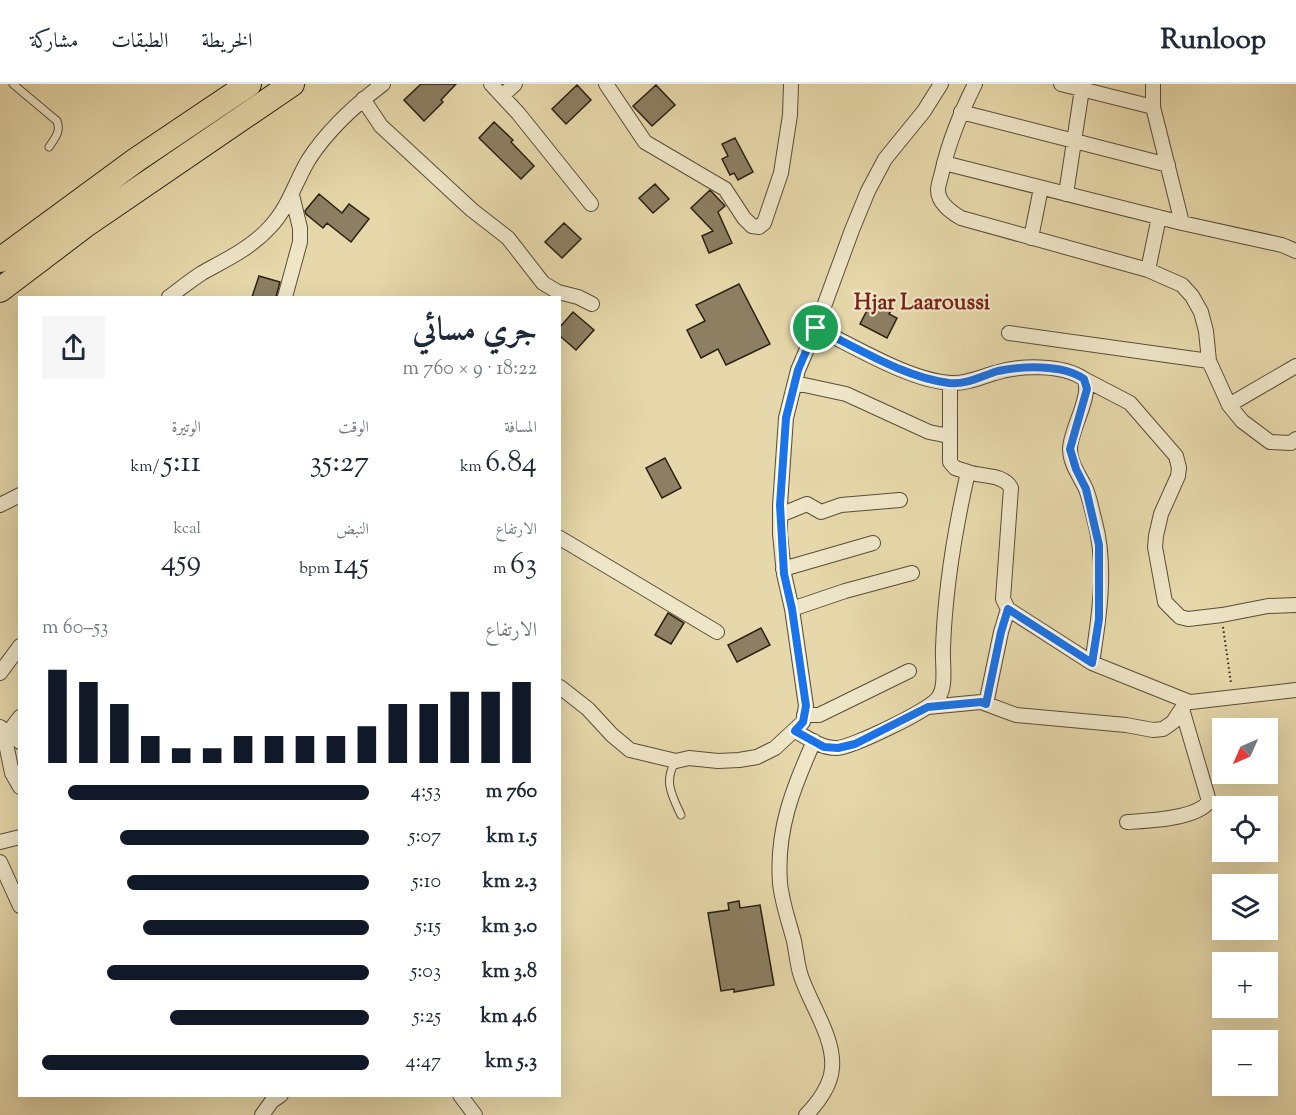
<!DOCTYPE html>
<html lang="ar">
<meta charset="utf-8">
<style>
:root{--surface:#fff;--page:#f6f6f7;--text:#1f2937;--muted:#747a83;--line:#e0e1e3;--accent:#111827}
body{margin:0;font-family:"Sorts Mill Goudy",Amiri,serif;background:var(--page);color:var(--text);direction:rtl;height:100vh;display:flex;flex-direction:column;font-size:22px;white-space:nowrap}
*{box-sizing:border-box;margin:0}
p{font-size:20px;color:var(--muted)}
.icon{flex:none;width:33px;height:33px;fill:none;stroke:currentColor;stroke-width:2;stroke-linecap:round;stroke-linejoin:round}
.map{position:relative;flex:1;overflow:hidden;direction:ltr}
.details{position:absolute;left:18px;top:212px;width:543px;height:801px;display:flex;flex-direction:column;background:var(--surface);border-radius:0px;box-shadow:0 6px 24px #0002;direction:rtl}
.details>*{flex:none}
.needle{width:39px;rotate:225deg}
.buttons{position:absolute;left:1212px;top:634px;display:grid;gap:12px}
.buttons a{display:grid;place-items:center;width:66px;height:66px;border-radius:0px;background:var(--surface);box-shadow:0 6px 24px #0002;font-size:30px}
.pin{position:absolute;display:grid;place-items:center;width:51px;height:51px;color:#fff;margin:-26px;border:3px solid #fff;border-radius:50%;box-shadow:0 2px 6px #0007}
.round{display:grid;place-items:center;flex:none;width:63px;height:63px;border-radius:0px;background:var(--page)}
.overview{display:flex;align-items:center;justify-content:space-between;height:102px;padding:0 24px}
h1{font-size:33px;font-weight:600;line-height:45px}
.figures{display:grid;grid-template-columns:repeat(3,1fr);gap:9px;height:102px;padding:6px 24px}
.figures div{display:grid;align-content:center}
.figures b{font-size:30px;font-weight:600}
.figures small{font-size:16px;font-weight:400}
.figures p{font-size:16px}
.chart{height:168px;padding:12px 24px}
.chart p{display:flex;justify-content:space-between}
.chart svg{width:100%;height:108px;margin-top:6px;stroke:var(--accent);stroke-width:6}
ul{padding:0 24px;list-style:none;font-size:20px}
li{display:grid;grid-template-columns:96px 72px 1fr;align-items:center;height:45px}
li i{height:15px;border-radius:8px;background:var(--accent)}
header{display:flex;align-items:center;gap:36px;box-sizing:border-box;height:84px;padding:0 30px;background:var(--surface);border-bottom:2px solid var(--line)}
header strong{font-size:28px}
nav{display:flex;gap:33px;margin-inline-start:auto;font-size:21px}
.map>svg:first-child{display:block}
</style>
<header>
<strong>Runloop</strong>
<nav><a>الخريطة</a><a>الطبقات</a><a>مشاركة</a></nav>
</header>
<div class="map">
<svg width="1296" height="1031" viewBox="0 0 1296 1031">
<rect width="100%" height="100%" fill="#e6d8aa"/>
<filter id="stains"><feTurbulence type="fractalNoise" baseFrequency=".00333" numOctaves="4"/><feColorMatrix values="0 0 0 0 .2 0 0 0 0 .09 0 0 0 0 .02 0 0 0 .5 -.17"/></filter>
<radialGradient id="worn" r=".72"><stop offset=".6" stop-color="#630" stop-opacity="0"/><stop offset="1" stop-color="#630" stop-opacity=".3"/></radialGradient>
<!-- building -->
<path fill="#8c7f62" stroke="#2b1f13" stroke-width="1.5" d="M 421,0 L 456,0 L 441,16 L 443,18 L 424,37 L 404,16 Z
M 577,1 L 591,16 L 566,40 L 552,25 Z
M 656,1 L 675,21 L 652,42 L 633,22 Z
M 494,38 L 513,56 L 511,58 L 534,82 L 521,95 L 479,54 Z
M 735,54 L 753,88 L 738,96 L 734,89 L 730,91 L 722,75 L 728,72 L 722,60 Z
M 655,100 L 669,115 L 653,129 L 639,114 Z
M 710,106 L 725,122 L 718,128 L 732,159 L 709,169 L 702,152 L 713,147 L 691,124 Z
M 319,110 L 342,129 L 349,120 L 369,135 L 351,158 L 327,139 L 323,144 L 306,130 L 305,127 Z
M 564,139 L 581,155 L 562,174 L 545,158 Z
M 259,192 L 280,198 L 276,213 L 252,213 Z
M 739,200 L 770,260 L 726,281 L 718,265 L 701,274 L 687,246 L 705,237 L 696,221 Z
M 873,215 L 892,225 L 889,230 L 897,234 L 887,254 L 860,240 Z
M 573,228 L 594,246 L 576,266 L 560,252 L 560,243 Z
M 665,374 L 681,404 L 662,414 L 646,384 Z
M 668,529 L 684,539 L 671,560 L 655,551 Z
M 761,544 L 770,561 L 737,578 L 728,561 Z
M 739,817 L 740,824 L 760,821 L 774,901 L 734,908 L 734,905 L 721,907 L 708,829 L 729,826 L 728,819 Z"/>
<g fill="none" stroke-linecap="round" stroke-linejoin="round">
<!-- lane casing -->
<g stroke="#5a4d39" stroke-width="9">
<path id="lane" d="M 13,0 L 57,37 C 61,48 55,54 49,63
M 676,677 C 663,696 672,712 681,731"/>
</g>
<!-- street casing -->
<g stroke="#5a4d39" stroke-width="16">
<path id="street" d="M 491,0 L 518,29 L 591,120
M 606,0 L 645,58 L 725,105 L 744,134 L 752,142 L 759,143 L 764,139 L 781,89 L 790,31 L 791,0
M 975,0 C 961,28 949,57 942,88 C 941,93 938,101 938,106 C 938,119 951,128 961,134 L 1148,186 L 1182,201 L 1192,212 L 1201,228 L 1206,247 L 1209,277 L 1229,321 L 1242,337 L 1270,358 L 1291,359 L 1296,355
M 1061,0 L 1153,23
M 1153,0 L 1153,23 L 1182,139
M 502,12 L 515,0
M 363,15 L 381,42 L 472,126 L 508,154 L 543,199 L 558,208 L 578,213 L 592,220
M 961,28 L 1168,81
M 944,79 L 1182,139 L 1282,161 L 1296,167
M 1066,110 L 1082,5
M 1031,154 L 1041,104
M 1148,186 L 1159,133
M 169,213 C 180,205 191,196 202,189 C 227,175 251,164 270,143 C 289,123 295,98 309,75 C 328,46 355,21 383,0
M 285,213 L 300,158 L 300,144 L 292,111
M 1009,249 L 1209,277
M 1084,295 L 1130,319 L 1176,372 L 1179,384 L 1178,392 L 1161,430 L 1156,452 L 1155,463 L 1165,518 L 1180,533 L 1188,535 L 1222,531 L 1268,522 L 1296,521
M 795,299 L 846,310 L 929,348 L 949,352
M 950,299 L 950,378 L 955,384 L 968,388
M 1229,321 L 1296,282
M 0,421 L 20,411
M 780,431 L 807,420 L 821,428 L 841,421 L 900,416
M 560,454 L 717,548
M 783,485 L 873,459
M 792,525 L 845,507 L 912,489
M 1092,579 L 1187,617
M 0,589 L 20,562
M 560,603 L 588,625 L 612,651 L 630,666 L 676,677 L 689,674 L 718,677 L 739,676 L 757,673 L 775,664 L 803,638 L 806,622 L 792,525 L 784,490 L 780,450 L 780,421 L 786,334 L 798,286 L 816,244 L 852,146 L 868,107 L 885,75 L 924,27 L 941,0
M 986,620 L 1001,548 L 1008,525
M 928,623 L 981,618 L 1016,631 L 1126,641 L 1153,646 L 1163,645 L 1173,638 L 1187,617 L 1191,618 L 1296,606
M 804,631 L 819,631 L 909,587
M 0,643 L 20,658
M 3,645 L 12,689 L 20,703
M 795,647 C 808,654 821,664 836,664 C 851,664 930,626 938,614 C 947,602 942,579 943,564 C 945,506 955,445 968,388 C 982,393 1004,390 1011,404 L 1003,515 L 1008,525 L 1092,579 C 1099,534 1107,483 1095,438 C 1092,427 1090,414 1085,403 C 1079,391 1070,379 1070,365 C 1070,346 1093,311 1084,295 C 1063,280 1019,281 995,289 C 981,293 966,300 951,299 C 910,297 854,262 816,244
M 8,649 L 20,633
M 1127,738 C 1146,737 1198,735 1209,717 L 1182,625
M 0,758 L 20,753
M 0,778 L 20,822
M 460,1011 L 475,1031
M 262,1031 L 272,1017 L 281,1011
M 806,1031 C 818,1019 831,1001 832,984 C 835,953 808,917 800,889 C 797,878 796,867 794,857 C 789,838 782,819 780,799 C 776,746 793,704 814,657"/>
</g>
<!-- highway casing -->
<g stroke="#2b1f13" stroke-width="26">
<path id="highway" d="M 0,176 L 136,76 L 249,0
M 0,206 L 87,140 L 292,0"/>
</g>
<!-- path -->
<path stroke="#2b1f13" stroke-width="2" stroke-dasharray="1.5 3" stroke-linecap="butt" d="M 1223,543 L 1231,599"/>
<!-- lane -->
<use href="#lane" stroke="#efe6c8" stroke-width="7"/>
<!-- street -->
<use href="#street" stroke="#efe6c8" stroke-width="14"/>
<!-- highway -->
<use href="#highway" stroke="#e6d8aa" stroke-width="24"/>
</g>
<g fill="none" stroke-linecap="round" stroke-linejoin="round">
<!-- route casing -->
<g stroke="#fff" stroke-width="12">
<path id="route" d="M 816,244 C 858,264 903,293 949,299 C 966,301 981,292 998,287 C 1021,282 1063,280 1084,295 L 1087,305 L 1070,365 L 1076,385 L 1086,405 L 1099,461 L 1099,535 L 1092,579 L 1008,525 L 1001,548 L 986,620 L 981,618 L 928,623 L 855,660 L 838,664 L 824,663 L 795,647 L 803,638 L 806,622 L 792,525 L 784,490 L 780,421 L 786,334 L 798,286 Z"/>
</g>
<!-- route -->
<use href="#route" stroke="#1a73e8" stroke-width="8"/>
</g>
<g text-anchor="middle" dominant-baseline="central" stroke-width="4.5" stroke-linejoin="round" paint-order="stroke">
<!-- neighbourhood labels -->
<g font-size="22" font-weight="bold" fill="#7a1f14" stroke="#efe6c8">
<text x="922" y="220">Hjar Laaroussi</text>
</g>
</g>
<rect width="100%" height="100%" filter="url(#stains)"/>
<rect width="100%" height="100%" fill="url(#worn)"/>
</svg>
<div class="buttons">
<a><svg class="needle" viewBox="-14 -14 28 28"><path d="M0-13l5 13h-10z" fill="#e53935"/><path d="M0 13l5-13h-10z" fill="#747a83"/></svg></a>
<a><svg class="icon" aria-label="locate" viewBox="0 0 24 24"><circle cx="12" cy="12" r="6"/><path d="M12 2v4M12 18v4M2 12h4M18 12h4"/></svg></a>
<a><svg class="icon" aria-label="layers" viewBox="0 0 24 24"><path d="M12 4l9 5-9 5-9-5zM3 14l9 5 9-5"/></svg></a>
<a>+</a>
<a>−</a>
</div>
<div class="pin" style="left:816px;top:244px;background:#1e9e55"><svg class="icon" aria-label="arrive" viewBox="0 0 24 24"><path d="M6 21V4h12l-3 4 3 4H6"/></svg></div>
<section class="details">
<div class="overview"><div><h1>جري مسائي</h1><p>18:22 · 9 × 760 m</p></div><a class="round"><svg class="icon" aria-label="share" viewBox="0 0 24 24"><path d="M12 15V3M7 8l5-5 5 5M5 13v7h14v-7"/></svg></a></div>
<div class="figures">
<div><p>المسافة</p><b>6.84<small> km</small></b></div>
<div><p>الوقت</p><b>35:27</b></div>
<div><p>الوتيرة</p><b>5:11<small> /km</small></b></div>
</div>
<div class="figures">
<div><p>الارتفاع</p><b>63<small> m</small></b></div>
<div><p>النبض</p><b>145<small> bpm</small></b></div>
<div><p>kcal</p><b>459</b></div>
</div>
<div class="chart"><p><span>الارتفاع</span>53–60 m</p>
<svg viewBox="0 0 160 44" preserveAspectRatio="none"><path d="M5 44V6M15 44V11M25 44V20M35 44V33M45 44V38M55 44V38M65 44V33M75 44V33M85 44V33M95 44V33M105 44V29M115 44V20M125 44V20M135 44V15M145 44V15M155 44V11"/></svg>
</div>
<ul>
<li><b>760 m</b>4:53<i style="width:92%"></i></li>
<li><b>1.5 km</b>5:07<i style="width:76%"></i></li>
<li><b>2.3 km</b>5:10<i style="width:74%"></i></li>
<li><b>3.0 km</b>5:15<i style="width:69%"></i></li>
<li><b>3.8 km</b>5:03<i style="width:80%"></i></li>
<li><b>4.6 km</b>5:25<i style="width:61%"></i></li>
<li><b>5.3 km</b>4:47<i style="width:100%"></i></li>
</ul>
</section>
</div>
